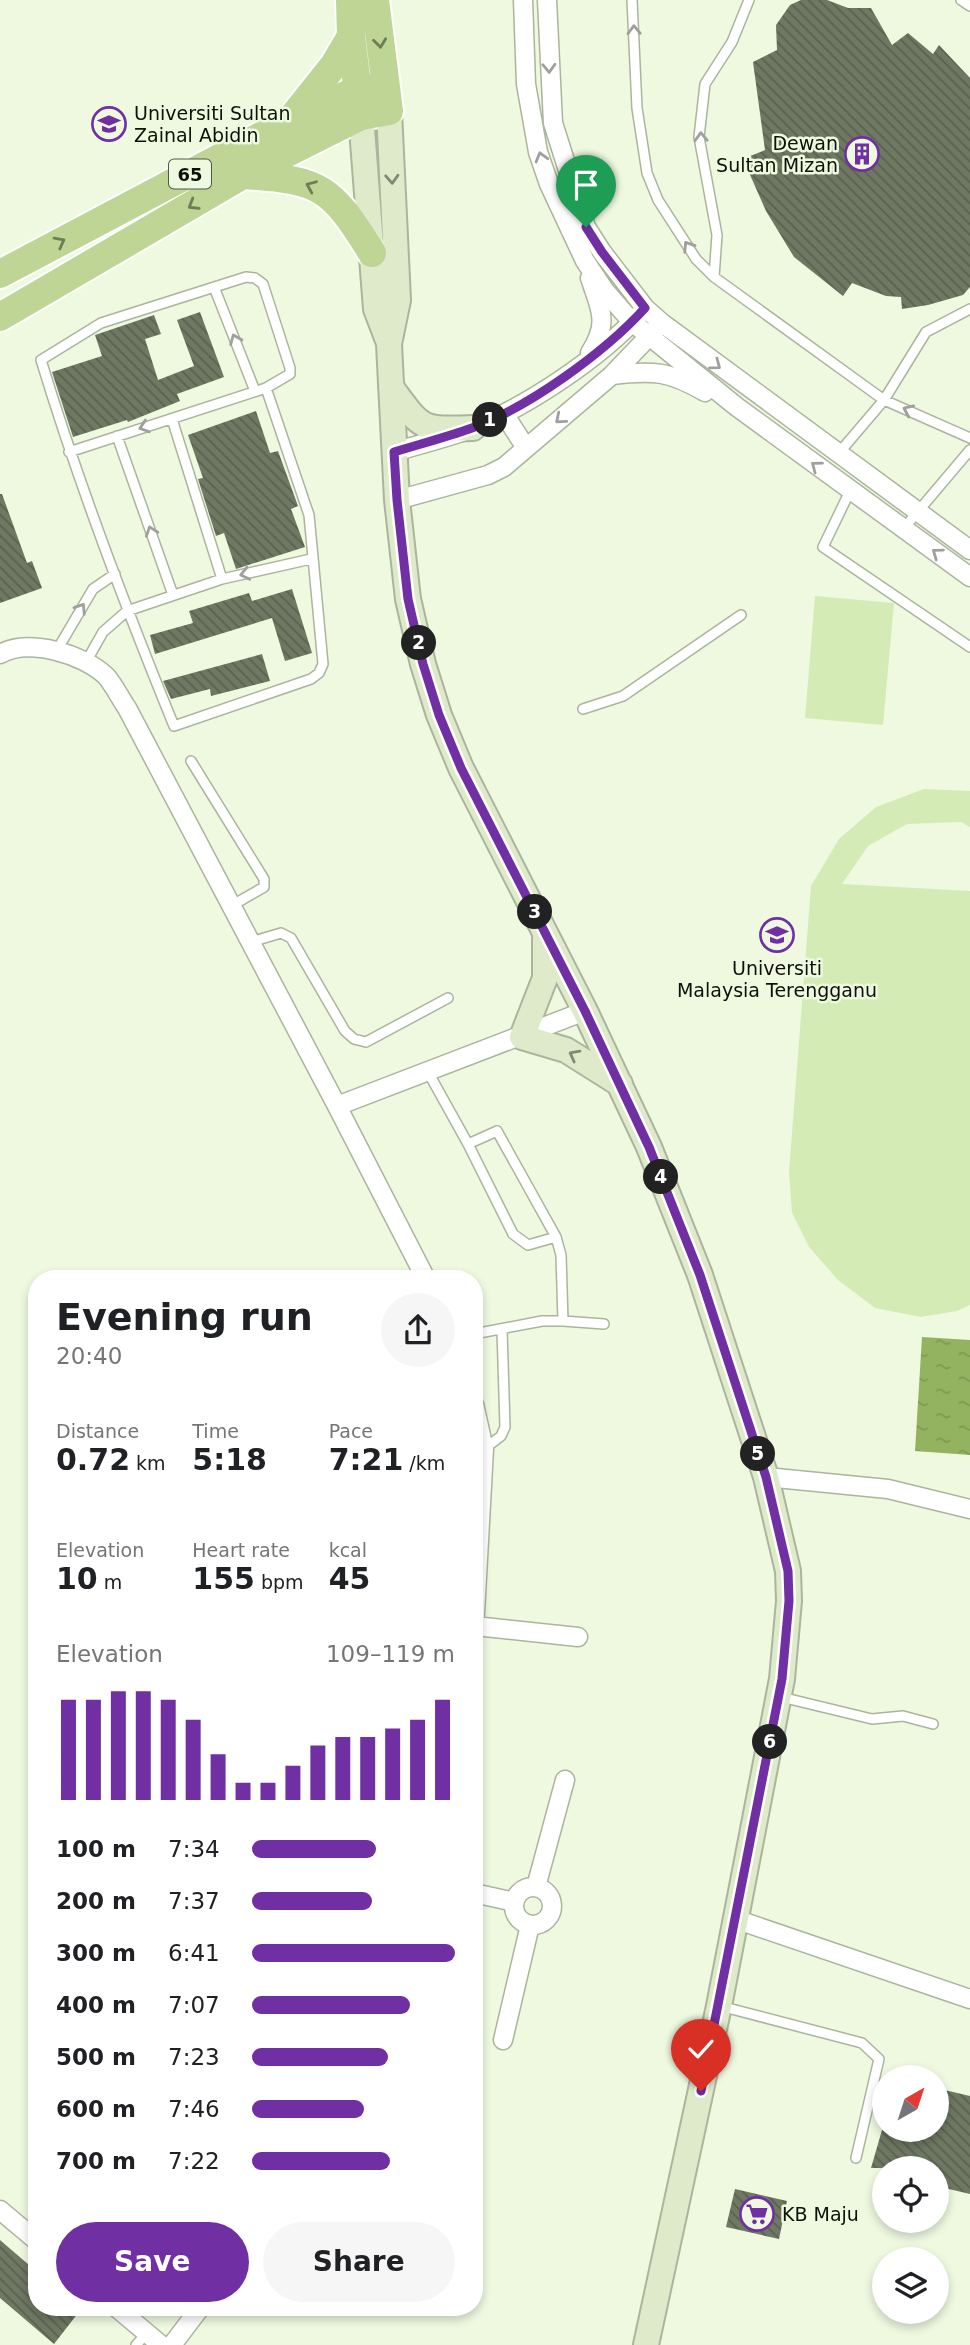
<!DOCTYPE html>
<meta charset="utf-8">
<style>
:root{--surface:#fff;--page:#f6f6f6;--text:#202124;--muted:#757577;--accent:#702fa3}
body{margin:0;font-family:"DejaVu Sans",sans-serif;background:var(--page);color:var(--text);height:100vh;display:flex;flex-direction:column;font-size:26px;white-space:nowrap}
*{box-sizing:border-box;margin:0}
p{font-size:23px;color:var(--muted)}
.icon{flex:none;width:38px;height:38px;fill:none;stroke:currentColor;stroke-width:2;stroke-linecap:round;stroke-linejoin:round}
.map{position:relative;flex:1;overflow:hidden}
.drawer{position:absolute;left:28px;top:1270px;width:455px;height:1046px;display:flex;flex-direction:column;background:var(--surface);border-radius:28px;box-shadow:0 4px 10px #0003}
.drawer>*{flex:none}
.needle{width:46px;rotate:39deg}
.buttons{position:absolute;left:872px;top:2065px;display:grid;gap:14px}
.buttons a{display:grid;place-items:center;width:77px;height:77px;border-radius:50%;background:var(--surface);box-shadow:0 4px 10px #0003;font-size:35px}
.pin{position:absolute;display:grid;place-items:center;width:60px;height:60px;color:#fff;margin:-72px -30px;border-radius:50% 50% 50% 0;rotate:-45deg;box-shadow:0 0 7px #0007}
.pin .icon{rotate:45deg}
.km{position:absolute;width:35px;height:35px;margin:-18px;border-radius:50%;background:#222;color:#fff;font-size:19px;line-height:35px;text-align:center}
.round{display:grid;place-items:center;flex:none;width:74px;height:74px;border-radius:37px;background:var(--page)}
.summary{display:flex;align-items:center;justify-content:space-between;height:119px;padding:0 28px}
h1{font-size:38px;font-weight:800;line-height:52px}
.metrics{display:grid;grid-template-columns:repeat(3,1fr);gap:10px;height:119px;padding:7px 28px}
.metrics div{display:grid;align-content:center}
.metrics b{font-size:30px;font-weight:800}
.metrics small{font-size:19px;font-weight:400}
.metrics p{font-size:19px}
.chart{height:196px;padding:14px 28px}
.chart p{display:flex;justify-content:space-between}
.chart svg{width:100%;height:126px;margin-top:7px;stroke:var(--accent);stroke-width:6}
.button{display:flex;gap:14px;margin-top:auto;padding:14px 28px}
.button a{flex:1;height:80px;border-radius:42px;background:var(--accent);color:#fff;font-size:28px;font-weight:800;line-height:80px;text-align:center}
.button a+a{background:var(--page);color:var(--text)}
ul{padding:0 28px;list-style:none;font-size:23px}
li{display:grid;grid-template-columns:112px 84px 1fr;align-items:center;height:52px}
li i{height:18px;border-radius:9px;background:var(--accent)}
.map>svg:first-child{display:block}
</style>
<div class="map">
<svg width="970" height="2345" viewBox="0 0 970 2345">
<defs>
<pattern id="water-ripples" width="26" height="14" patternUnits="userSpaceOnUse" patternTransform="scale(1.75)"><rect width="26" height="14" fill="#94b360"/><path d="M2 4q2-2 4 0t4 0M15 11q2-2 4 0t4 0" fill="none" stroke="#7e9952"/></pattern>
<pattern id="building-back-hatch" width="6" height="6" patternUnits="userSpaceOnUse" patternTransform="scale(1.75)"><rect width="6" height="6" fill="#6f7863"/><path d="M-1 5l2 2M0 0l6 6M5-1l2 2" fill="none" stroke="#5a6150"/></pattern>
</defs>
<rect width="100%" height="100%" fill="#eef9e0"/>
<!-- garden -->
<path fill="#d5ebb6" d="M 815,596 L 894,603 L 883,725 L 805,718 Z
M 924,789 L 970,791 L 970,827 L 961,822 L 907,824 L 868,846 L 842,884 L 970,891 L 970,1305 L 957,1311 L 921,1317 L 875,1308 L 838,1280 L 809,1247 L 792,1213 L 789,1172 L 811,886 L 839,839 L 876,807 Z"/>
<!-- water -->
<path fill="url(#water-ripples)" d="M 922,1337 L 970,1340 L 970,1455 L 915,1451 Z"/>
<!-- building -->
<path fill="url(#building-back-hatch)" d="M 801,0 L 827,0 L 848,8 L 871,8 L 892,45 L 908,33 L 933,54 L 939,45 L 970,78 L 970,287 L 963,295 L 928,305 L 902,309 L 901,297 L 886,296 L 852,283 L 843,296 L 794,257 L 766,211 L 743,159 L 765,150 L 753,62 L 777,50 L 776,25 L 790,5 Z
M 200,312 L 224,377 L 177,394 L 180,401 L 128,422 L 127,420 L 73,437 L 52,372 L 102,356 L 95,335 L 154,315 L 161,334 L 145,339 L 158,380 L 194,366 L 177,320 Z
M 256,411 L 270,453 L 278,451 L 298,506 L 291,509 L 305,547 L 236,569 L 224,533 L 216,536 L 198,479 L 203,478 L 188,435 Z
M 0,494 L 2,494 L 27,563 L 32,561 L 42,588 L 0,603 Z
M 292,589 L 312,653 L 285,661 L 272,618 L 155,654 L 150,635 L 193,623 L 189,611 L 249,593 L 252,601 Z
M 262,654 L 270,681 L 211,696 L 210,689 L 171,699 L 163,681 Z
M 936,2088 L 970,2096 L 970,2194 L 936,2186 L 936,2168 L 871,2168 L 882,2130 L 936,2130 Z
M 735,2189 L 787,2201 L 779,2239 L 726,2227 Z
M 0,2240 L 37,2272 L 37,2308 L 82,2308 L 54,2344 L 0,2298 Z"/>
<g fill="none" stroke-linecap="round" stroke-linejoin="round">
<!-- lane casing -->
<g stroke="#abb59d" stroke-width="12">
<path id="lane" d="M 632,0 L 637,108 L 647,173 L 658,200 L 696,259 L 714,277 L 884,400 L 970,438
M 961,0 L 970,6
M 246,277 L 255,278 L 263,284 L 290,368 L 290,374 L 266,388 L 309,515 L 323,664 L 319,673 L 311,679 L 174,726 C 125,606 79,485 41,360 L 101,323 Z
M 714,277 L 717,235 L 699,137 L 705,84 L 732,42 L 749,0
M 214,287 L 255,391
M 172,419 L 222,579
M 117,436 L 173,595
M 69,452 L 266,388
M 838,454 L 884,400 L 926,332 L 970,309
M 850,491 L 823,547 L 970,647
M 904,528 L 970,450
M 57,650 L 93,589 L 115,574
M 86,662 L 103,632 L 127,611 L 222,579 L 311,559
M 583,709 L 623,696 L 741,615
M 191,761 L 264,879 L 264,887 L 231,906
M 251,942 L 281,933 L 291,938 L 345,1031 L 354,1039 L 366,1042 L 448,998
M 428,1072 L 468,1144 L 497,1131 L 556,1237 L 561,1255 L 563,1321
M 468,1144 L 513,1234 L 528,1245 L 556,1237
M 474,1334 L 542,1321 L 563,1321 L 604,1324
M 484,1449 L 501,1436 L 505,1427 L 502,1330
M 781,1697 L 872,1719 L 903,1716 L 933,1724
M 720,2006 L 862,2043 L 879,2059 L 856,2158
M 136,2345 L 147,2333"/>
</g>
<!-- street casing -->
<g stroke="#abb59d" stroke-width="21">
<path id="street" d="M 523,0 L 526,84 L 538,152 L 549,184 L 585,261 L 605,291 L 632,322 L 737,407 L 970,577
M 547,0 L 553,123 L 586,227 L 602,252 L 645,308 L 662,323 L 970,550
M 590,353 C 610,322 600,309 590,278
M 612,375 C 653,370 669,371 705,392
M 504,414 L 526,448
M 394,452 C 421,444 450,437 476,427 C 530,404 598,359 638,316
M 397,500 L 488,475 L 504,467 L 612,375 L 657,328
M 0,654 C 29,638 83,654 106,676 C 114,685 120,698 127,708 L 337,1106 L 426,1279
M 337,1106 L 585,1011
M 474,1404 L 484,1449 L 474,1632
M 766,1477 L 888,1489 L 970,1509
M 475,1626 L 578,1637
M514 1906a19 19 0 1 1 38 0a19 19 0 1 1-38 0Z
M 536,1887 L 565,1780
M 474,1893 L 514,1902
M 735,1919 L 970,1999
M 503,2040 L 530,1925
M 0,2210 L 37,2241
M 117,2308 L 161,2345
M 172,2345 L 200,2308"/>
</g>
<!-- secondary casing -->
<g stroke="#abb59d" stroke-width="28">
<path id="secondary" d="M 389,111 L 398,300 L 389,344 L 397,500 L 408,599 L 423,664 L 439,715 L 461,768 L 585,1011 L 649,1147 L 700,1275 L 766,1477 L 788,1571 L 789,1601 L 782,1679 L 719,2006 L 646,2345
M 361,116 L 376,309 L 389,343
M 391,387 C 422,429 419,430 473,428
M 545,939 L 545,978 L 522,1037 L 566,1050 L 620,1084"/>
</g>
<!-- primary casing -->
<g stroke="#fff" stroke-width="32">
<path id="primary" d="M 350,0 L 351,36 L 360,109
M 295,114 L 334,65 L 351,36
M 244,175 C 322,180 331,187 372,253
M 0,274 L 289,121 L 357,90 L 385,86
M 0,317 L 243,175 L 361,116 L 389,111 L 375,0"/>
</g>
<!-- lane -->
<use href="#lane" stroke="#fff" stroke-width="9"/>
<!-- street -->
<use href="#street" stroke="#fff" stroke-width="18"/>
<!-- secondary -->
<use href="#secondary" stroke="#dfeaca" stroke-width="24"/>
<!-- primary -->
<use href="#primary" stroke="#bed595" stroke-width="28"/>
</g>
<!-- one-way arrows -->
<defs><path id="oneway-chevron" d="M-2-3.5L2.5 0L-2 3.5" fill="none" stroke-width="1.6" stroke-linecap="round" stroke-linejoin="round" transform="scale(1.75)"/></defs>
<g stroke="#9fa09d">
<use href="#oneway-chevron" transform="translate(634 30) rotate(-92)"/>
<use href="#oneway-chevron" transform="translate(549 68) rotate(88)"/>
<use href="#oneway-chevron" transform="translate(701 137) rotate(-92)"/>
<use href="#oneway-chevron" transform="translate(541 157) rotate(-106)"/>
<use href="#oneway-chevron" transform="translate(688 246) rotate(-123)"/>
<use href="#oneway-chevron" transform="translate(235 339) rotate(-112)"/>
<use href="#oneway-chevron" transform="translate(716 365) rotate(37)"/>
<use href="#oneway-chevron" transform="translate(908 410) rotate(-156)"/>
<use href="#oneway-chevron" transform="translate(560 419) rotate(140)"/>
<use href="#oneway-chevron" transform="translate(144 427) rotate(162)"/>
<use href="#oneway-chevron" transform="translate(816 466) rotate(-143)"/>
<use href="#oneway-chevron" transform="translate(151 531) rotate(-109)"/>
<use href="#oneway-chevron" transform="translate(937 553) rotate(-144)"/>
<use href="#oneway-chevron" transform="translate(245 574) rotate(167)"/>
<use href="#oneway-chevron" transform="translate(81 608) rotate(-57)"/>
</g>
<g stroke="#6f7d56">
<use href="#oneway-chevron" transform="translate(380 43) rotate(83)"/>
<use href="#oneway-chevron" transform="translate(311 186) rotate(-157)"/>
<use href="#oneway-chevron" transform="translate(193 205) rotate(149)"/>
<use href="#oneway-chevron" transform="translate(60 242) rotate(-28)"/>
</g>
<g stroke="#818873">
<use href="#oneway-chevron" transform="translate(392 179) rotate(87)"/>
<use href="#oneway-chevron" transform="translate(574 1055) rotate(-152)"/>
</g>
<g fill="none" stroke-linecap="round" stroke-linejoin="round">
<!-- route casing -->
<g stroke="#fff" stroke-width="14">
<path id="route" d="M 586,227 L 602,252 L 645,308 C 604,353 529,407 472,428 C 447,437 420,444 394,452 L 397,500 L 408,599 L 423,664 L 439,715 L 461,768 L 585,1011 L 649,1147 L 700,1275 L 766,1477 L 788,1571 L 789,1601 L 782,1679 L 701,2091"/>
</g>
<!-- route -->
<use href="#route" stroke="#702fa3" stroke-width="9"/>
</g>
<!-- icons -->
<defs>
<g id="university-ring" transform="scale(1.75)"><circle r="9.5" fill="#eef9e0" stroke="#702fa3" stroke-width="1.5"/><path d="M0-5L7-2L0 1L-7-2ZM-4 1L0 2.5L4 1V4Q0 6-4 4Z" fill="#702fa3"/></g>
<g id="building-ring" transform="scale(1.75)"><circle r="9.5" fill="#eef9e0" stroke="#702fa3" stroke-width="1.5"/><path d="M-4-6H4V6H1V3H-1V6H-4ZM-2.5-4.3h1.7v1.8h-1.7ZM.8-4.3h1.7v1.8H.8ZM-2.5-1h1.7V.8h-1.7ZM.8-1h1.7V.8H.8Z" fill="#702fa3"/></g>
<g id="supermarket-ring" transform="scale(1.75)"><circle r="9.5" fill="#eef9e0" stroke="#702fa3" stroke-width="1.5"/><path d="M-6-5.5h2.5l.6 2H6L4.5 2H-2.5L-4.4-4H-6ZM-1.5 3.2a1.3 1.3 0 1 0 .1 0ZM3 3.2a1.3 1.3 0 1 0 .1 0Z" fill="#702fa3"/></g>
</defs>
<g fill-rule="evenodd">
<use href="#university-ring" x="109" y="124"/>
<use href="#building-ring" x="862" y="154"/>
<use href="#university-ring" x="777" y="935"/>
<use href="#supermarket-ring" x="757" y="2214"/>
</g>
<g text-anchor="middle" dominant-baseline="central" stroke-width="5" stroke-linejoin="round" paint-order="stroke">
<!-- shield labels -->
<rect fill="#eef9e0" stroke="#51574a" stroke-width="2" x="169" y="159.5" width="42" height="29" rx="5"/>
<g font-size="18" font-weight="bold" fill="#0e1109">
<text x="190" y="174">65</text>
</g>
<!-- poi labels -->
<g font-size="19" fill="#0e1109" stroke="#eef9e0" text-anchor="start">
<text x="134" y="113">Universiti Sultan<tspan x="134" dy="22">Zainal Abidin</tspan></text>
<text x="838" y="143" text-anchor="end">Dewan<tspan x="838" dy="22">Sultan Mizan</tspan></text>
<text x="777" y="968" text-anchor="middle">Universiti<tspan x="777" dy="22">Malaysia Terengganu</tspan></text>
<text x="782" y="2214">KB Maju</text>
</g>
</g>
</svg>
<div class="buttons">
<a><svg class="needle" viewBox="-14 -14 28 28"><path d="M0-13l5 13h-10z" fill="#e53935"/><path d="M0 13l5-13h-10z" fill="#757577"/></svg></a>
<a><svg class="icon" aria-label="locate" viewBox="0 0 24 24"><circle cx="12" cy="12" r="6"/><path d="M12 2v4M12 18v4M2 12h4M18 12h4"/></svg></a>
<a><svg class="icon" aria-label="layers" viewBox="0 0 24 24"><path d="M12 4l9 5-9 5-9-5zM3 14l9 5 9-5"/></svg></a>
</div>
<div class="pin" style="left:586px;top:227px;background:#1e9e55"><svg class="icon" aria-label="arrive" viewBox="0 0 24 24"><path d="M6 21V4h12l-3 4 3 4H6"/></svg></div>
<div class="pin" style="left:701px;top:2091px;background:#d93025"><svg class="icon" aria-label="check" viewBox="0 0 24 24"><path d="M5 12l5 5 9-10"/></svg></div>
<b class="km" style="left:490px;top:420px">1</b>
<b class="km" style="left:419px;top:643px">2</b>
<b class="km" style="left:535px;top:912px">3</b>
<b class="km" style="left:661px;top:1177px">4</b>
<b class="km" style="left:758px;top:1454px">5</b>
<b class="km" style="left:770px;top:1742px">6</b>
<section class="drawer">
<div class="summary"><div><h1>Evening run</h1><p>20:40</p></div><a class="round"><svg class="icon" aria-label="share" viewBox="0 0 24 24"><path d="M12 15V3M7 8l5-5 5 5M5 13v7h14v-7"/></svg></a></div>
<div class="metrics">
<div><p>Distance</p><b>0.72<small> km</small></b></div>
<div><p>Time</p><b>5:18</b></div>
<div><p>Pace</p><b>7:21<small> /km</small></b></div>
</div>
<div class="metrics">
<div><p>Elevation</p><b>10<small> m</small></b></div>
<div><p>Heart rate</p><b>155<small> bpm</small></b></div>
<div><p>kcal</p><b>45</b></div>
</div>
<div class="chart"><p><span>Elevation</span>109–119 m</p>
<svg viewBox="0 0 160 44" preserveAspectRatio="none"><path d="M5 44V9M15 44V9M25 44V6M35 44V6M45 44V9M55 44V16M65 44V28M75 44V38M85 44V38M95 44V32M105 44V25M115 44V22M125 44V22M135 44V19M145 44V16M155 44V9"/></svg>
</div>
<ul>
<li><b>100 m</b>7:34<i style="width:61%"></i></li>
<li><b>200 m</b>7:37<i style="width:59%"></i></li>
<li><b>300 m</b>6:41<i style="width:100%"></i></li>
<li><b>400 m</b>7:07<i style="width:78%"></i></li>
<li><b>500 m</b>7:23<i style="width:67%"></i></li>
<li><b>600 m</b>7:46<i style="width:55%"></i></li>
<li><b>700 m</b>7:22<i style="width:68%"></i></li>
</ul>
<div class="button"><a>Save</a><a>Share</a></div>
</section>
</div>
